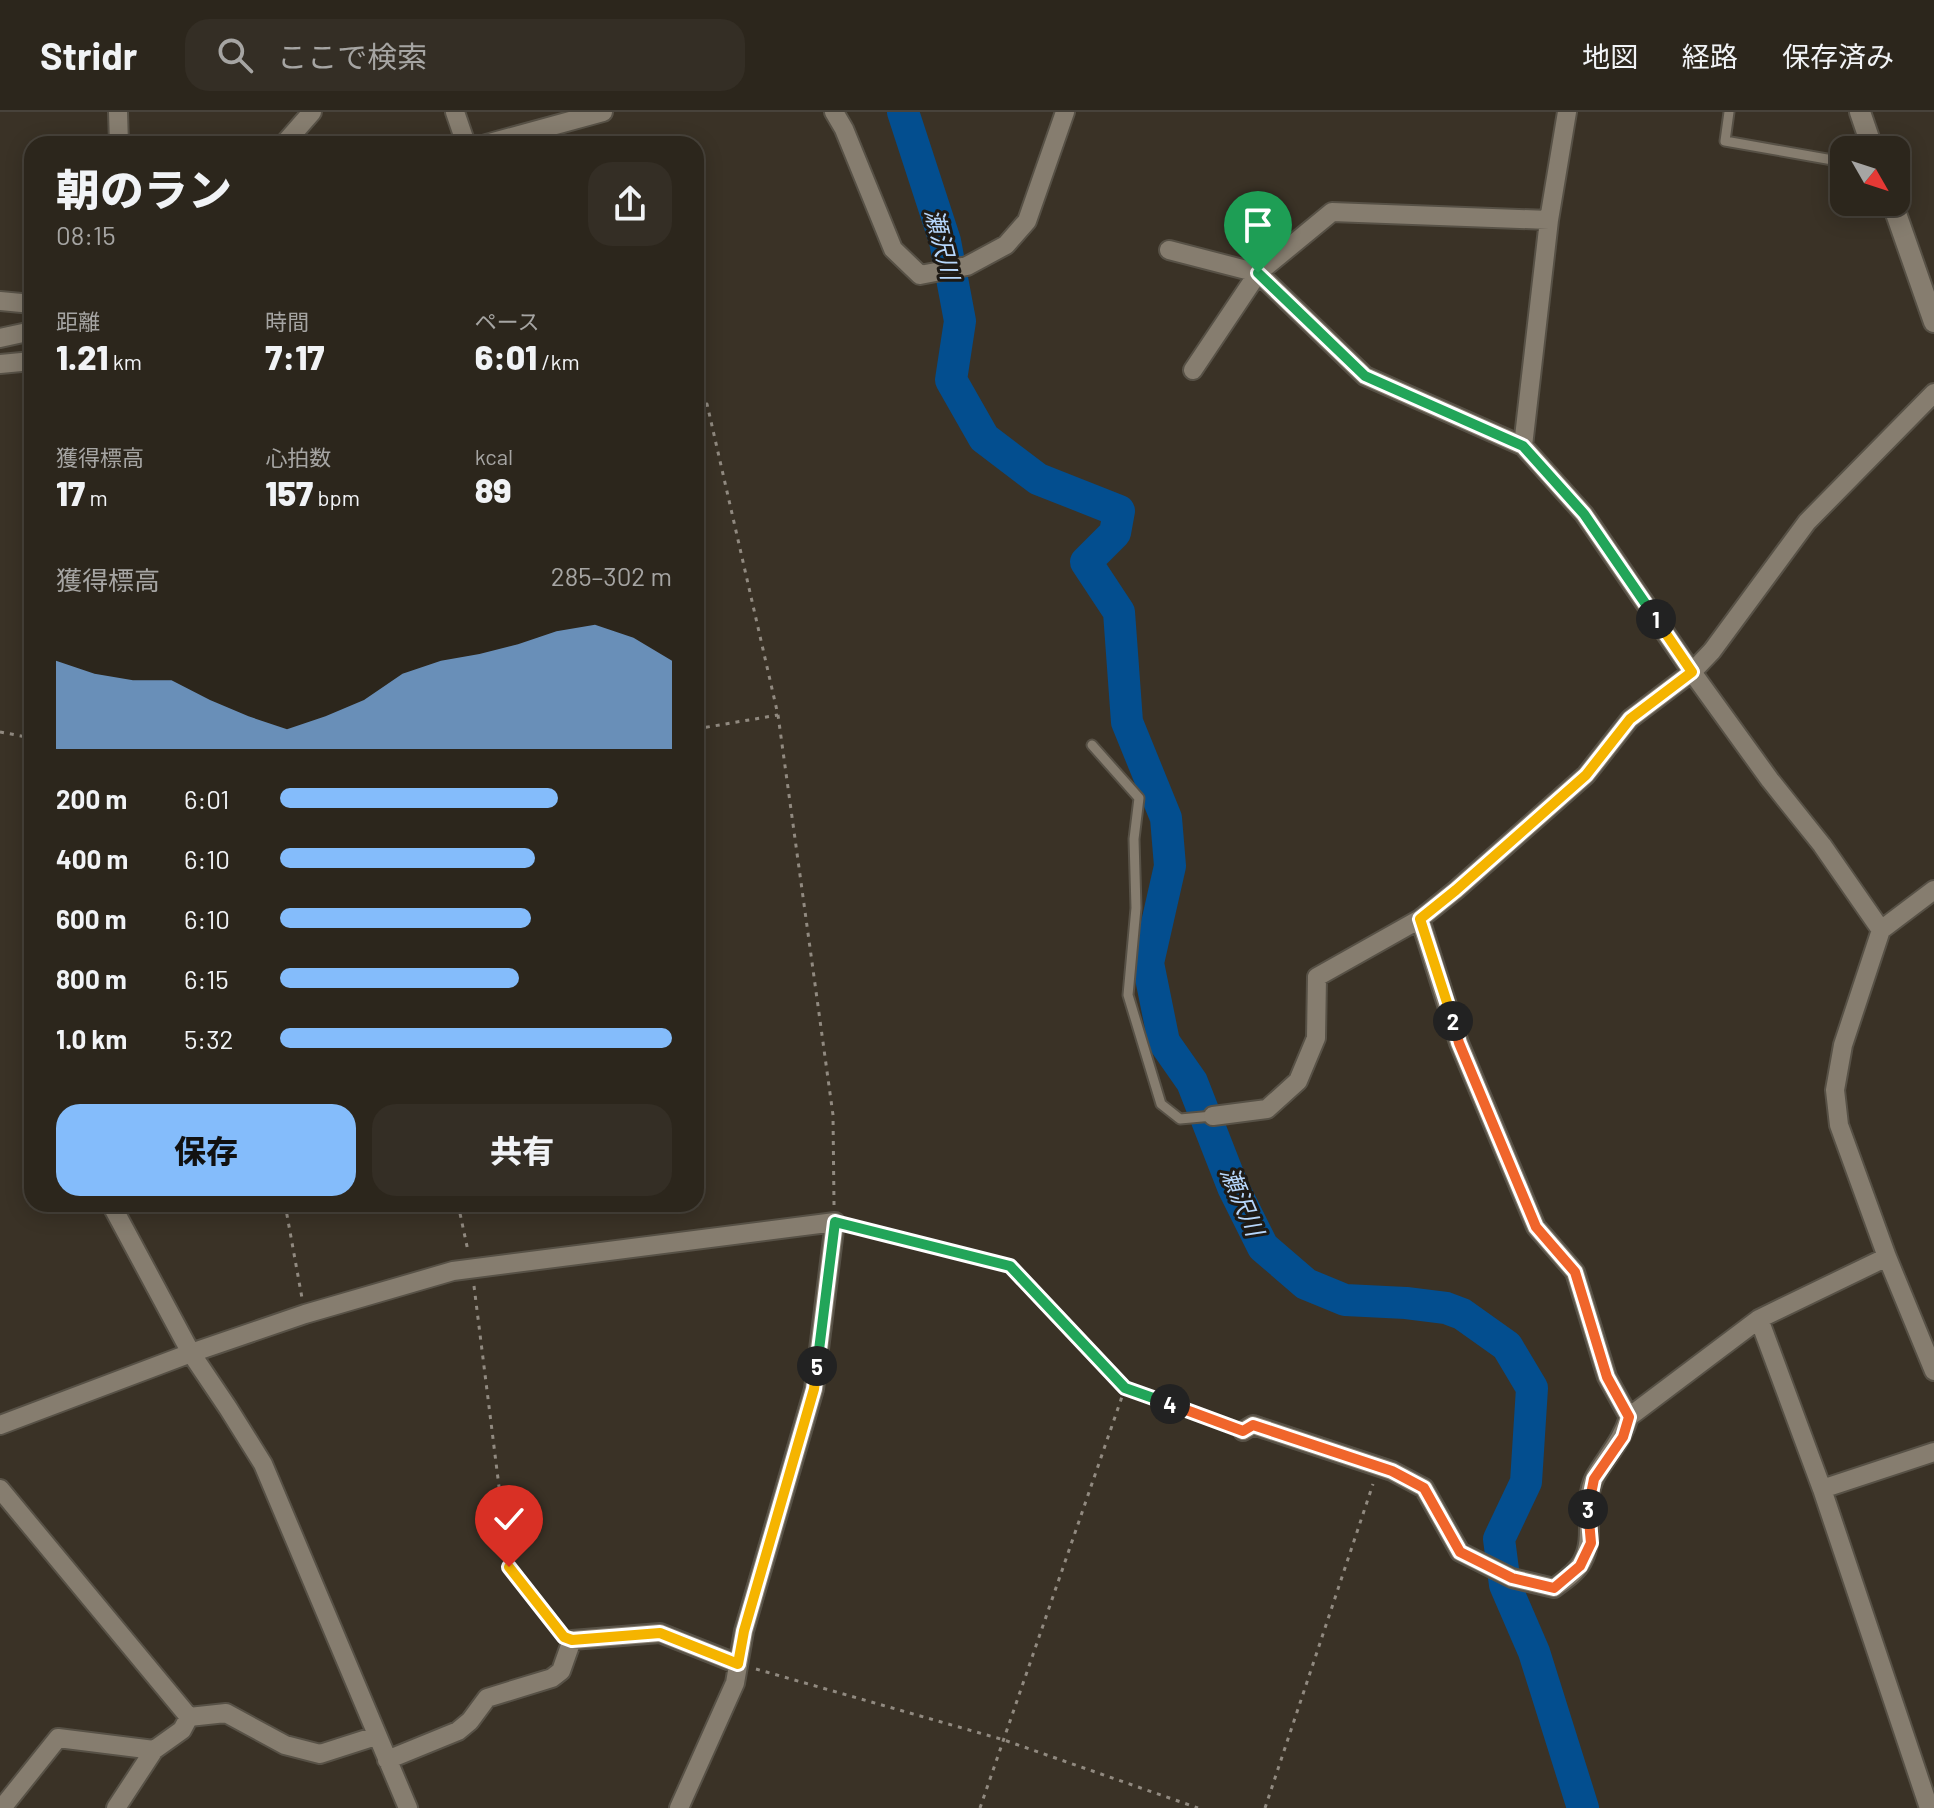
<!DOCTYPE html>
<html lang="ja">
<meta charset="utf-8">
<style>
:root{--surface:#2c261c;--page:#342e25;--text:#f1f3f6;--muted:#a6a5a3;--line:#48433b;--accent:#84bcfb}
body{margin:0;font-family:Barlow,"Noto Sans JP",sans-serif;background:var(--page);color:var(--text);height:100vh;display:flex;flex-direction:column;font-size:30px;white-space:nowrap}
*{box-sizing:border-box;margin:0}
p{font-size:26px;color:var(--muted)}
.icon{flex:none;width:44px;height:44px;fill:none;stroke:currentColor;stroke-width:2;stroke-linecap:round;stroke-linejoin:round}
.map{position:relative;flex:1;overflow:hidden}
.details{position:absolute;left:24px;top:24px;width:680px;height:1076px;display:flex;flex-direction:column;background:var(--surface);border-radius:24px;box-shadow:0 4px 20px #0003,0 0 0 2px var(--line)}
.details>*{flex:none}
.needle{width:52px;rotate:129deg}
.buttons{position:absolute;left:1830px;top:24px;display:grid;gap:16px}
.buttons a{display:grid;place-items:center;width:80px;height:80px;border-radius:16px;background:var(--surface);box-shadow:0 4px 20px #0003,0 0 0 2px var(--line);font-size:40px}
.pin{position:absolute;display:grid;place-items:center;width:68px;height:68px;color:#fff;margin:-82px -34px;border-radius:50% 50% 50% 0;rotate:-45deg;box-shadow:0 0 8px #0007}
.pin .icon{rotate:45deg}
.km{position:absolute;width:40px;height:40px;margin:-20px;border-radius:50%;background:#222;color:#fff;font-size:22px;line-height:40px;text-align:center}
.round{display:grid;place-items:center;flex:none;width:84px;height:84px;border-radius:24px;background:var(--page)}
.summary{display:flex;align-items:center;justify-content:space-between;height:136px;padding:0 32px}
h1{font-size:44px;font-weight:800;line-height:60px}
.metrics{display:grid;grid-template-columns:repeat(3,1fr);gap:12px;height:136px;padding:8px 32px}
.metrics div{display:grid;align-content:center}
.metrics b{font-size:34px;font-weight:800}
.metrics small{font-size:22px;font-weight:400}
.metrics p{font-size:22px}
.chart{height:224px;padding:16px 32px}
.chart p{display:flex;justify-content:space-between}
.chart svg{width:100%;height:144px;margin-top:8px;fill:var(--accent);opacity:.7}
.cta{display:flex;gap:16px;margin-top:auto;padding:16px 32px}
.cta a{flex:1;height:92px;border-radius:24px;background:var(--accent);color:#111;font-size:32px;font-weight:800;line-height:92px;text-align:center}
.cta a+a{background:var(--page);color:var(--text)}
ul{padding:0 32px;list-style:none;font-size:26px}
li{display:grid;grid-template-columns:128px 96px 1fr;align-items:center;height:60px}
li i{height:20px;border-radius:10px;background:var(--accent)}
header{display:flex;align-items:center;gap:48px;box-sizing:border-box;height:112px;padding:0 40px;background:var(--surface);border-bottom:2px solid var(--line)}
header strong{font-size:38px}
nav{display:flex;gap:44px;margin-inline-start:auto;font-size:28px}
.search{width:560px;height:72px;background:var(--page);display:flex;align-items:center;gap:20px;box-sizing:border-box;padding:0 28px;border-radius:24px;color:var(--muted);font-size:30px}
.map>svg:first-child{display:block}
</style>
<header>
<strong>Stridr</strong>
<div class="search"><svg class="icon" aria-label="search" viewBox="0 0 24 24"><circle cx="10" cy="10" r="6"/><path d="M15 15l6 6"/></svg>ここで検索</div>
<nav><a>地図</a><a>経路</a><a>保存済み</a></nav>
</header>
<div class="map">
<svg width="1934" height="1696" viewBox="0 0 1934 1696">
<rect width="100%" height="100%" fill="#3a3226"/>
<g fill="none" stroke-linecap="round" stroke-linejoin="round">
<!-- river -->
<path stroke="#034e8f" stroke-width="32" d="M 903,0 L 945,129 L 960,209 L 951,268 L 984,326 L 1038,367 L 1119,399 L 1115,421 L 1086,450 L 1119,500 L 1127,610 L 1166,706 L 1170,754 L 1148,851 L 1164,930 L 1192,970 L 1233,1075 L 1263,1135 L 1306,1172 L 1345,1188 L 1406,1191 L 1446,1196 L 1462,1202 L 1507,1234 L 1532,1276 L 1526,1370 L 1499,1427 L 1505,1473 L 1534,1540 L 1583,1696"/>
<!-- service casing -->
<g stroke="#575146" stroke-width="13">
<path id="service" d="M 1729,0 L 1725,29 L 1844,50
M 1092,633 L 1139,686 L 1134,727 L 1136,796 L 1128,883 L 1161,992 L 1180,1007 L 1213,1004"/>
</g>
<!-- minor casing -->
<g stroke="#575146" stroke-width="22">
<path id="minor" d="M 118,0 L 119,32
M 455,0 L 466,32
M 834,0 L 844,17 L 893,137 L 920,163 L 967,154 L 1006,133 L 1027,109 L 1065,0
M 284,32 L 312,0
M 486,32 L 603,0
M 1169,138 L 1258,161 L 1365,264 L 1523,334 L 1584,402 L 1692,560 L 1770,668 L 1822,733 L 1881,818
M 0,189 L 32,192
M 0,226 L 32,219
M 0,252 L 32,249
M 1193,258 L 1258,161 L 1332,100 L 1549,108
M 1523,334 L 1549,108 L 1567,0
M 1934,778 L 1881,818 L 1843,933 L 1835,978 L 1839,1013 L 1887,1145 L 1934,1259
M 1213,1004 L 1267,997 L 1298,969 L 1316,926 L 1317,865 L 1420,807
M 111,1092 L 191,1241 L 228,1296 L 263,1352 L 408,1696
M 1887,1145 L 1759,1207 L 1629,1305 L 1607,1265 L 1575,1160 L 1536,1115 L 1459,931 L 1420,807 L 1456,778 L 1586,663 L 1630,607 L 1692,560 L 1712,539 L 1807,410 L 1934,281
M 1759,1207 L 1822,1377 L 1929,1696
M 0,1313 L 191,1241 L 305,1202 L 453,1159 L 835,1110 L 814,1277 L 744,1519 L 735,1571 L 679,1696
M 1243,1319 L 1253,1313 L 1392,1359 L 1424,1376 L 1460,1440 L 1512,1466 L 1554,1476 C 1563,1469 1576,1461 1582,1450 C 1597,1424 1581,1393 1595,1365 C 1607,1344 1622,1329 1629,1305
M 0,1377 L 189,1605
M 1822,1377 L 1934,1340
M 189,1605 L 226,1601 L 285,1633 L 320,1642 L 376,1624
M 387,1648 L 458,1619 L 470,1609 L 487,1586 L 552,1566 L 561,1559 L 572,1528 L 660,1521 L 738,1552
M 2,1696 L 58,1626 L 154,1638
M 116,1696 L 154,1638 L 182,1618 L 189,1605"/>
</g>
<!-- secondary casing -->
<g stroke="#575146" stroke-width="24">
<path id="secondary" d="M 1860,0 L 1873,38
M 1892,90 L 1934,210"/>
</g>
<!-- path -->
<path stroke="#918a80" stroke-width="3" stroke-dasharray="4 6" stroke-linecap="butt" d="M 696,294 L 707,292 L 778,603 L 833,1003 L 834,1093
M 696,617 L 778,603
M 0,620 L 32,626
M 285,1092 L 302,1186
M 458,1092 L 468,1139
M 853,1115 L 1010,1154 L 1125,1276 L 1225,1313
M 474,1174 L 509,1455 L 559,1519
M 756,1557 L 1004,1628 L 1198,1696
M 980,1696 L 1125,1276
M 1265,1696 L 1373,1372"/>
<!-- service -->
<use href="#service" stroke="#867d6f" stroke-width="9"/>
<!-- minor -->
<use href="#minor" stroke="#867d6f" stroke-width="18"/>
<!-- secondary -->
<use href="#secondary" stroke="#867d6f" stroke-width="20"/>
</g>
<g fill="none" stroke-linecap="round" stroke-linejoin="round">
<!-- split-1 casing -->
<g stroke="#fff" stroke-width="16">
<path id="split-1" d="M 1258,161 L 1365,264 L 1523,334 L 1584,402 L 1656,507"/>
</g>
<!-- split-2 casing -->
<g stroke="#fff" stroke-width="16">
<path id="split-2" d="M 1453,909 L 1420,807 L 1456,778 L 1586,663 L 1630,607 L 1692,560 L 1656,507"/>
</g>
<!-- split-3 casing -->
<g stroke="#fff" stroke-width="16">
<path id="split-3" d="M 1453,909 L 1459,931 L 1536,1115 L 1575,1160 L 1607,1265 L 1629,1305 L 1623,1325 L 1594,1367 L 1588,1397"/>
</g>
<!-- split-4 casing -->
<g stroke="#fff" stroke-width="16">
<path id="split-4" d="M 1170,1292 L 1243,1319 L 1253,1313 L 1392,1359 L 1424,1376 L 1460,1440 L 1512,1466 L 1554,1476 L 1580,1454 L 1591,1431 L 1588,1397"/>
</g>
<!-- split-5 casing -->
<g stroke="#fff" stroke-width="16">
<path id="split-5" d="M 817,1254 L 835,1110 L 1010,1154 L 1125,1276 L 1170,1292"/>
</g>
<!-- split-6 casing -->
<g stroke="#fff" stroke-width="16">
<path id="split-6" d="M 509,1455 L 564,1525 L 572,1528 L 660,1521 L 738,1552 L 744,1519 L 814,1277 L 817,1254"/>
</g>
<!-- split-1 -->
<use href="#split-1" stroke="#22a559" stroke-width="10"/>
<!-- split-2 -->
<use href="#split-2" stroke="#f5b400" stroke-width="10"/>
<!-- split-3 -->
<use href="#split-3" stroke="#f0652b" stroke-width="10"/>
<!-- split-4 -->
<use href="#split-4" stroke="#f0652b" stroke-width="10"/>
<!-- split-5 -->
<use href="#split-5" stroke="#22a559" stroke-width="10"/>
<!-- split-6 -->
<use href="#split-6" stroke="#f5b400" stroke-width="10"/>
</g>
<g text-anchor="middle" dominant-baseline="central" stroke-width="6" stroke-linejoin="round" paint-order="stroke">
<!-- water labels -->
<g font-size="24" font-style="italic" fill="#b7d7fc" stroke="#1e1a15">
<text transform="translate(943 132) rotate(76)">瀬沢川</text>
<text transform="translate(1243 1089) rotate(67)">瀬沢川</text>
</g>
</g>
</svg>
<div class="buttons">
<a><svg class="needle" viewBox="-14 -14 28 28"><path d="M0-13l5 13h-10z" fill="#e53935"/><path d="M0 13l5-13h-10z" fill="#a6a5a3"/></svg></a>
</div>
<div class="pin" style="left:1258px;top:161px;background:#1e9e55"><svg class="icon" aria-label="arrive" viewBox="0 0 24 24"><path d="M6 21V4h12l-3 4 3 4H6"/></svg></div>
<div class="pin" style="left:509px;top:1455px;background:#d93025"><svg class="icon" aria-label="check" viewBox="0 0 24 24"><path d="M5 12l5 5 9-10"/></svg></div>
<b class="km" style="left:1656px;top:507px">1</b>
<b class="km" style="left:1453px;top:909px">2</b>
<b class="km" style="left:1588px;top:1397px">3</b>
<b class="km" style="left:1170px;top:1292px">4</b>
<b class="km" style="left:817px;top:1254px">5</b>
<section class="details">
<div class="summary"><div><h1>朝のラン</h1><p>08:15</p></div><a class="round"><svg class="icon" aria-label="share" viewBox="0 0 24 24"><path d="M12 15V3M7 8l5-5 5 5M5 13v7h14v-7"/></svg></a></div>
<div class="metrics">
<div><p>距離</p><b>1.21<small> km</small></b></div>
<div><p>時間</p><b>7:17</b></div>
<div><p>ペース</p><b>6:01<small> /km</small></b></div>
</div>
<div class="metrics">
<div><p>獲得標高</p><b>17<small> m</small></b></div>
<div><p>心拍数</p><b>157<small> bpm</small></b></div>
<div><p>kcal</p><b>89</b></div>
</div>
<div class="chart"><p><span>獲得標高</span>285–302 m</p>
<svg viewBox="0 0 160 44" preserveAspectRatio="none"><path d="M0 44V17L10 21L20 23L30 23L40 29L50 34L60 38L70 34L80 29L90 21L100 17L110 15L120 12L130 8L140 6L150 10L160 17V44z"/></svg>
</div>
<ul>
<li><b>200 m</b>6:01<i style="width:71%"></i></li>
<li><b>400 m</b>6:10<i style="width:65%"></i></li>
<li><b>600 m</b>6:10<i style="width:64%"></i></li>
<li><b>800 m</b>6:15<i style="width:61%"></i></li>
<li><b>1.0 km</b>5:32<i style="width:100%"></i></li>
</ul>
<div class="cta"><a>保存</a><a>共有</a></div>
</section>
</div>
